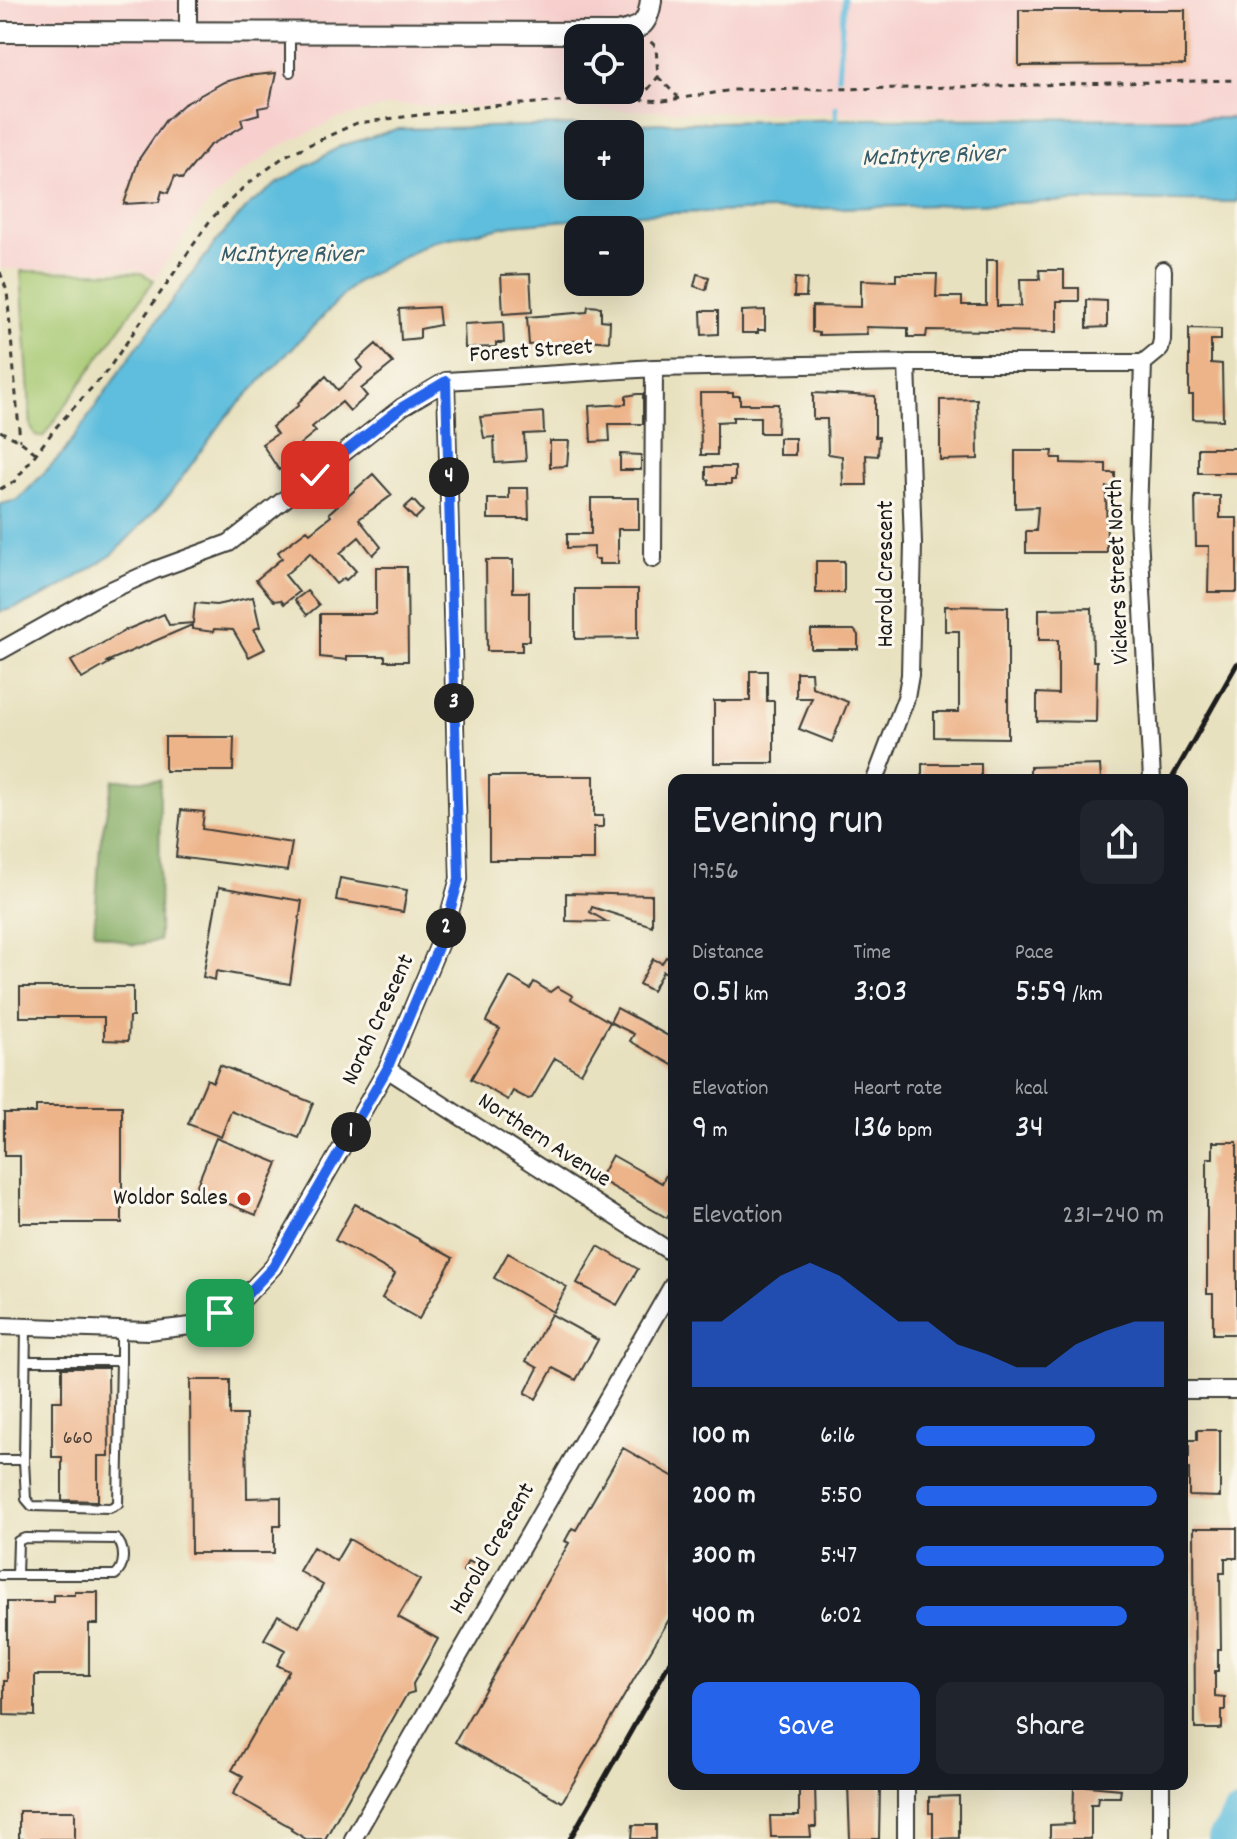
<!DOCTYPE html>
<meta charset="utf-8">
<style>
:root{--surface:#171b24;--page:#20242c;--text:#f1f3f6;--muted:#9ea1a6;--accent:#2563eb}
body{margin:0;font-family:Dekko,sans-serif;background:var(--page);color:var(--text);height:100vh;display:flex;flex-direction:column;font-size:30px;white-space:nowrap}
*{box-sizing:border-box;margin:0}
p{font-size:26px;color:var(--muted)}
.icon{flex:none;width:44px;height:44px;fill:none;stroke:currentColor;stroke-width:2;stroke-linecap:round;stroke-linejoin:round}
.map{position:relative;flex:1;overflow:hidden}
.sheet{position:absolute;left:668px;top:774px;width:520px;height:1016px;display:flex;flex-direction:column;background:var(--surface);border-radius:16px;box-shadow:0 8px 32px #0002}
.sheet>*{flex:none}
.controls{position:absolute;left:564px;top:24px;display:grid;gap:16px}
.controls a{display:grid;place-items:center;width:80px;height:80px;border-radius:16px;background:var(--surface);box-shadow:0 8px 32px #0002;font-size:40px}
.pin{position:absolute;display:grid;place-items:center;width:68px;height:68px;color:#fff;margin:-34px;border-radius:16px;box-shadow:0 4px 12px #0006}
.km{position:absolute;width:40px;height:40px;margin:-20px;border-radius:50%;background:#222;color:#fff;font-size:22px;line-height:40px;text-align:center}
.round{display:grid;place-items:center;flex:none;width:84px;height:84px;border-radius:16px;background:var(--page)}
.head{display:flex;align-items:center;justify-content:space-between;height:136px;padding:0 24px}
h1{font-size:44px;font-weight:600;line-height:60px}
.figures{display:grid;grid-template-columns:repeat(3,1fr);gap:12px;height:136px;padding:8px 24px}
.figures div{display:grid;align-content:center}
.figures b{font-size:34px;font-weight:600}
.figures small{font-size:22px;font-weight:400}
.figures p{font-size:22px}
.chart{height:224px;padding:16px 24px}
.chart p{display:flex;justify-content:space-between}
.chart svg{width:100%;height:144px;margin-top:8px;fill:var(--accent);opacity:.7}
.button{display:flex;gap:16px;margin-top:auto;padding:16px 24px}
.button a{flex:1;height:92px;border-radius:16px;background:var(--accent);color:#fff;font-size:32px;font-weight:600;line-height:92px;text-align:center}
.button a+a{background:var(--page);color:var(--text)}
ul{padding:0 24px;list-style:none;font-size:26px}
li{display:grid;grid-template-columns:128px 96px 1fr;align-items:center;height:60px}
li i{height:20px;border-radius:10px;background:var(--accent)}
.map>svg:first-child{display:block}
</style>
<div class="map">
<svg width="1237" height="1839" viewBox="0 0 1237 1839">
<rect width="100%" height="100%" fill="#fbf7ec"/>
<filter id="ink" filterUnits="userSpaceOnUse"><feTurbulence type="fractalNoise" baseFrequency=".0125" numOctaves="2"/><feDisplacementMap in="SourceGraphic" scale="16" xChannelSelector="R" yChannelSelector="G"/><feConvolveMatrix kernelMatrix="1 2 1 2 8 2 1 2 1" color-interpolation-filters="sRGB"/></filter>
<filter id="wash" filterUnits="userSpaceOnUse"><feTurbulence type="fractalNoise" baseFrequency=".006" numOctaves="4" result="noise"/><feDisplacementMap in="SourceGraphic" scale="32" xChannelSelector="R" yChannelSelector="G"/><feGaussianBlur stdDeviation="1.8" result="paint"/><feColorMatrix in="noise" values="0 0 0 0 0 0 0 0 0 0 0 0 0 0 0 0 0 1.4 0 .05"/><feComposite in="paint" operator="in"/></filter>
<g filter="url(#wash)">
<rect width="100%" height="100%" fill="#e8e1bf"/>
<!-- built -->
<path fill="#f7d0ce" fill-rule="evenodd" d="M 0,0 L 1237,0 L 1237,117 L 860,115 L 390,105 L 337,119 L 282,145 L 237,176 L 204,208 L 156,277 L 135,269 L 0,269 ZM 578,38 L 630,38 L 630,90 L 578,90 Z"/>
<!-- green -->
<path fill="#a6c871" stroke="#617246" stroke-width="2" d="M 21,271 L 141,273 L 154,280 L 43,437 L 36,436 L 31,427 Z"/>
<!-- forest -->
<path fill="#84ac63" stroke="#506440" stroke-width="2" d="M 113,780 L 160,780 L 159,941 L 134,945 L 94,932 L 100,844 Z"/>
<!-- water -->
<path fill="#5ebedd" stroke="#3d6d7c" stroke-width="2" fill-rule="evenodd" d="M 1237,118 L 1237,202 L 1110,200 L 640,214 L 512,225 L 431,242 L 355,283 L 227,416 L 166,499 L 112,555 L 56,590 L 24,605 L 0,612 L 0,504 L 18,500 L 64,452 L 131,355 L 220,237 L 248,206 L 281,181 L 341,146 L 397,129 L 860,119 ZM 578,134 L 630,134 L 630,186 L 578,186 Z"/>
<g fill="none" stroke-linecap="round" stroke-linejoin="round">
<!-- stream -->
<path stroke="#5ebedd" stroke-width="5" d="M 838,77 L 844,0
M 836,107 L 837,126"/>
<!-- river -->
<path stroke="#5ebedd" stroke-width="28" d="M 1222,1839 L 1237,1814"/>
</g>
<g id="blocks">
<!-- building -->
<path fill="#edb389" d="M 1019,10 L 1185,10 L 1185,65 L 1019,66 Z
M 276,73 L 269,106 L 258,108 L 259,114 L 241,119 L 243,126 L 209,146 L 182,179 L 175,176 L 168,193 L 162,191 L 159,202 L 124,204 L 139,159 L 165,121 L 183,105 L 224,82 L 246,76 Z
M 986,260 L 997,260 L 997,306 L 1021,306 L 1020,279 L 1040,279 L 1039,270 L 1064,270 L 1064,288 L 1079,288 L 1079,301 L 1057,301 L 1057,332 L 927,330 L 926,337 L 908,337 L 908,328 L 866,327 L 867,334 L 819,335 L 819,333 L 812,332 L 812,306 L 861,307 L 861,280 L 896,281 L 896,274 L 937,274 L 936,297 L 962,297 L 962,305 L 986,305 Z
M 530,274 L 532,312 L 503,314 L 501,275 Z
M 697,274 L 709,277 L 706,290 L 694,286 Z
M 795,278 L 807,279 L 806,297 L 794,297 Z
M 1087,300 L 1107,301 L 1107,327 L 1087,328 Z
M 588,306 L 601,307 L 601,320 L 610,321 L 609,342 L 588,340 L 529,345 L 527,317 L 587,312 Z
M 438,307 L 440,325 L 420,329 L 420,338 L 401,340 L 399,309 Z
M 765,310 L 765,330 L 758,330 L 758,333 L 742,333 L 742,311 Z
M 701,311 L 718,311 L 718,334 L 702,335 Z
M 503,322 L 504,343 L 496,343 L 496,347 L 465,348 L 464,324 Z
M 1189,328 L 1221,329 L 1221,340 L 1211,340 L 1211,363 L 1222,364 L 1223,420 L 1193,419 L 1193,395 L 1189,395 Z
M 376,344 L 393,363 L 361,389 L 367,396 L 350,411 L 342,402 L 312,427 L 316,431 L 288,454 L 290,458 L 286,460 L 288,463 L 279,470 L 262,444 L 277,434 L 272,427 L 299,405 L 298,403 L 326,376 L 338,390 L 363,368 L 357,361 Z
M 700,393 L 733,393 L 733,396 L 740,396 L 740,404 L 778,404 L 777,433 L 760,433 L 760,417 L 733,417 L 733,421 L 717,422 L 717,455 L 701,455 Z
M 813,393 L 875,396 L 875,437 L 879,437 L 878,456 L 866,455 L 867,485 L 843,485 L 842,456 L 828,454 L 827,419 L 813,419 Z
M 637,394 L 643,394 L 643,424 L 609,424 L 610,441 L 591,442 L 589,406 L 626,404 L 626,396 Z
M 977,399 L 978,459 L 940,460 L 940,400 Z
M 543,412 L 544,433 L 524,434 L 526,461 L 495,463 L 494,437 L 484,438 L 480,417 Z
M 779,438 L 795,438 L 795,455 L 779,455 Z
M 550,441 L 569,441 L 567,466 L 550,467 Z
M 1198,448 L 1237,448 L 1237,473 L 1198,473 Z
M 1015,451 L 1053,451 L 1052,458 L 1061,458 L 1061,463 L 1106,464 L 1106,473 L 1115,473 L 1115,487 L 1106,487 L 1107,553 L 1026,553 L 1026,531 L 1036,531 L 1038,507 L 1015,508 Z
M 620,454 L 641,455 L 641,470 L 620,470 Z
M 706,467 L 735,467 L 735,480 L 731,480 L 731,484 L 709,484 L 709,480 L 706,479 Z
M 373,474 L 392,495 L 359,519 L 381,547 L 373,555 L 359,537 L 340,553 L 356,571 L 346,580 L 344,578 L 336,584 L 310,553 L 285,575 L 299,592 L 284,604 L 281,600 L 274,601 L 256,580 L 282,558 L 278,552 L 307,530 L 310,533 L 331,516 L 329,513 Z
M 509,488 L 528,488 L 529,519 L 488,519 L 488,499 L 509,499 Z
M 1195,496 L 1220,496 L 1220,518 L 1237,518 L 1237,592 L 1208,592 L 1209,546 L 1196,546 Z
M 591,498 L 639,498 L 639,529 L 618,529 L 618,564 L 599,564 L 599,559 L 594,559 L 594,547 L 567,548 L 567,534 L 591,534 Z
M 413,500 L 423,511 L 415,519 L 404,508 Z
M 486,560 L 513,560 L 513,592 L 529,592 L 529,641 L 522,641 L 522,651 L 487,651 Z
M 816,561 L 844,561 L 844,593 L 816,593 Z
M 376,567 L 407,567 L 408,661 L 385,661 L 385,656 L 347,656 L 347,660 L 320,657 L 320,614 L 376,614 Z
M 575,589 L 638,589 L 638,638 L 575,639 Z
M 307,591 L 319,605 L 307,615 L 295,600 Z
M 253,597 L 260,627 L 254,629 L 265,649 L 249,657 L 233,630 L 214,629 L 213,632 L 192,629 L 192,625 L 106,662 L 111,662 L 82,679 L 71,661 L 126,630 L 164,614 L 169,625 L 193,623 L 195,603 L 216,605 Z
M 945,606 L 1008,607 L 1008,738 L 934,737 L 934,712 L 959,712 L 959,631 L 945,631 Z
M 1092,608 L 1093,661 L 1097,661 L 1096,722 L 1037,721 L 1037,693 L 1058,694 L 1058,640 L 1039,640 L 1039,609 Z
M 811,630 L 854,630 L 858,635 L 858,649 L 811,649 Z
M 750,671 L 767,671 L 767,701 L 774,701 L 774,763 L 714,763 L 714,701 L 750,701 Z
M 796,672 L 811,672 L 812,687 L 848,702 L 832,742 L 799,729 L 812,698 L 796,698 Z
M 165,737 L 234,737 L 233,771 L 165,771 Z
M 922,764 L 981,764 L 981,780 L 922,780 Z
M 1100,765 L 1101,780 L 1030,780 L 1030,767 Z
M 489,776 L 594,776 L 594,816 L 603,816 L 603,827 L 594,827 L 594,860 L 489,860 Z
M 181,810 L 204,812 L 202,829 L 292,843 L 287,871 L 176,857 Z
M 340,878 L 407,890 L 403,912 L 336,900 Z
M 219,887 L 302,901 L 290,984 L 216,971 L 215,980 L 203,977 Z
M 566,893 L 652,895 L 652,926 L 592,907 L 590,912 L 607,922 L 566,921 Z
M 666,957 L 674,961 L 674,977 L 663,971 L 652,991 L 639,984 L 653,959 L 662,963 Z
M 510,977 L 530,989 L 534,982 L 550,992 L 557,987 L 573,996 L 571,999 L 610,1022 L 617,1008 L 643,1022 L 674,1039 L 674,1066 L 630,1041 L 634,1034 L 610,1022 L 581,1073 L 555,1058 L 532,1098 L 528,1099 L 513,1091 L 508,1100 L 471,1079 L 500,1029 L 486,1022 L 487,1019 Z
M 20,987 L 133,987 L 133,1017 L 129,1017 L 128,1041 L 104,1040 L 104,1017 L 20,1017 Z
M 220,1065 L 313,1103 L 299,1138 L 231,1111 L 221,1137 L 188,1124 L 207,1079 L 213,1082 Z
M 36,1106 L 122,1106 L 122,1223 L 20,1223 L 20,1156 L 4,1156 L 4,1113 L 36,1113 Z
M 216,1138 L 278,1163 L 256,1215 L 195,1190 Z
M 1213,1142 L 1237,1142 L 1237,1334 L 1213,1334 L 1213,1294 L 1207,1294 L 1207,1158 L 1213,1158 Z
M 612,1155 L 662,1183 L 674,1159 L 674,1206 L 667,1218 L 599,1179 Z
M 355,1204 L 453,1258 L 419,1319 L 382,1298 L 395,1274 L 335,1240 Z
M 598,1246 L 638,1269 L 617,1305 L 577,1283 Z
M 508,1253 L 567,1287 L 553,1312 L 494,1278 Z
M 551,1314 L 598,1340 L 576,1380 L 553,1368 L 536,1399 L 525,1393 L 538,1368 L 526,1361 Z
M 62,1368 L 108,1368 L 109,1456 L 98,1456 L 98,1501 L 62,1500 L 62,1457 L 52,1457 L 52,1401 L 62,1401 Z
M 190,1380 L 230,1380 L 230,1415 L 246,1415 L 247,1498 L 281,1497 L 281,1526 L 274,1526 L 274,1553 L 191,1553 Z
M 1197,1430 L 1220,1430 L 1220,1497 L 1189,1496 L 1189,1469 L 1182,1468 L 1182,1458 L 1189,1458 L 1189,1440 L 1197,1440 Z
M 623,1448 L 674,1477 L 674,1611 L 562,1802 L 455,1742 L 569,1543 L 565,1541 L 572,1528 L 576,1530 Z
M 1194,1528 L 1237,1528 L 1237,1558 L 1225,1558 L 1225,1573 L 1220,1573 L 1221,1649 L 1218,1649 L 1218,1671 L 1215,1671 L 1215,1697 L 1225,1698 L 1225,1710 L 1222,1710 L 1222,1728 L 1219,1729 L 1195,1729 Z
M 349,1539 L 420,1580 L 398,1617 L 438,1639 L 413,1684 L 414,1692 L 407,1694 L 325,1839 L 306,1839 L 291,1830 L 292,1828 L 233,1794 L 243,1776 L 232,1770 L 289,1671 L 277,1665 L 285,1650 L 264,1639 L 278,1615 L 299,1627 L 323,1585 L 299,1571 L 313,1547 L 336,1561 Z
M 468,1561 L 479,1566 L 474,1576 L 463,1571 Z
M 75,1592 L 98,1592 L 98,1624 L 89,1624 L 89,1675 L 35,1675 L 35,1716 L 4,1715 L 4,1681 L 7,1681 L 7,1602 L 53,1602 L 53,1595 L 75,1595 Z
M 799,1784 L 815,1784 L 816,1827 L 810,1827 L 811,1837 L 771,1837 L 770,1816 L 799,1816 Z
M 848,1785 L 880,1786 L 879,1839 L 850,1839 Z
M 1077,1785 L 1121,1789 L 1120,1797 L 1098,1797 L 1097,1804 L 1091,1804 L 1091,1839 L 1050,1839 L 1050,1825 L 1073,1824 L 1074,1786 Z
M 959,1796 L 959,1838 L 933,1839 L 933,1813 L 929,1813 L 929,1797 Z
M 19,1811 L 75,1811 L 75,1839 L 19,1839 Z
M 633,1825 L 656,1825 L 656,1839 L 632,1839 Z"/>
</g>
</g>
<g filter="url(#ink)">
<use href="#blocks" fill-opacity="0" stroke="#3b3a34" stroke-width="2"/>
<g fill="none" stroke-linecap="round" stroke-linejoin="round">
<!-- service casing -->
<g stroke="#3b3a34" stroke-width="12">
<path id="service" d="M 290,32 L 290,72
M 26,1361 L 121,1361 L 121,1331
M 0,1460 L 24,1460 L 26,1327
M 24,1460 L 26,1499 L 32,1506 L 110,1508 L 118,1504 L 121,1361
M 0,1575 L 115,1575 C 125,1568 126,1547 116,1539 L 25,1538 L 18,1541 L 17,1575"/>
</g>
<!-- minor casing -->
<g stroke="#3b3a34" stroke-width="20">
<path id="minor" d="M 188,31 L 188,0
M 1143,363 L 1138,515 L 1152,780
M 1143,363 L 1160,349 L 1162,340 L 1163,270
M 653,559 L 654,368
M 0,651 L 100,595 L 155,570 L 229,543 L 402,407 L 446,381 L 654,368 L 907,363 L 1143,363
M 875,780 L 906,698 L 910,675 L 913,544 L 907,363
M 387,1069 L 674,1254
M 0,1326 L 148,1331 L 191,1326 L 220,1313 L 243,1299 L 273,1267 L 387,1069 L 444,933 L 459,879 L 446,381
M 1182,1390 L 1237,1390
M 1161,1784 L 1161,1839
M 353,1839 L 674,1283
M 906,1839 L 906,1784"/>
</g>
<!-- tertiary casing -->
<g stroke="#3b3a34" stroke-width="24">
<path id="tertiary" d="M 0,32 L 616,33 C 640,29 648,26 651,0"/>
</g>
<!-- path -->
<path stroke="#3b3a34" stroke-width="3" stroke-dasharray="6 6" stroke-linecap="butt" d="M 658,77 L 678,97
M 640,99 L 658,77 L 656,47 L 649,40
M 0,272 L 7,291 L 20,441
M 0,431 L 20,441 L 37,454
M 0,489 L 15,481 L 57,426 L 107,371 L 211,219 L 246,185 L 285,156 L 357,123 L 490,106 L 619,98 L 663,101 L 733,90 L 913,88 L 1237,80"/>
<!-- service -->
<use href="#service" stroke="#fff" stroke-width="8"/>
<!-- minor -->
<use href="#minor" stroke="#fff" stroke-width="16"/>
<!-- tertiary -->
<use href="#tertiary" stroke="#fff" stroke-width="20"/>
<!-- rail -->
<path stroke="#1c1c1c" stroke-width="5" d="M 1171,780 L 1237,664
M 570,1839 L 674,1655"/>
</g>
</g>
<g fill="none" stroke-linecap="round" stroke-linejoin="round" filter="url(#ink)">
<!-- route casing -->
<g stroke="#fff" stroke-width="16">
<path id="route" d="M 220,1313 L 243,1299 L 273,1267 L 387,1069 L 444,933 L 459,879 L 446,381 L 402,407 L 315,475"/>
</g>
<!-- route -->
<use href="#route" stroke="#2563eb" stroke-width="10"/>
</g>
<!-- markers -->
<circle fill="#c8321e" stroke="#fbf7ec" stroke-width="3" cx="244" cy="1199" r="8"/>
<g text-anchor="middle" dominant-baseline="central" stroke-width="6" stroke-linejoin="round" paint-order="stroke">
<!-- number labels -->
<g font-size="20" fill="#504237">
<text x="78" y="1439">660</text>
</g>
<!-- street labels -->
<g font-size="24" fill="#1c1c1c" stroke="#fbf7ec">
<text transform="translate(531 352) rotate(-4)">Forest Street</text>
<text transform="translate(1119 572) rotate(-92)">Vickers Street North</text>
<text transform="translate(887 574) rotate(-90)">Harold Crescent</text>
<text transform="translate(379 1020) rotate(-65)">Norah Crescent</text>
<text transform="translate(544 1141) rotate(33)">Northern Avenue</text>
<text transform="translate(493 1549) rotate(-60)">Harold Crescent</text>
</g>
<!-- poi labels -->
<g font-size="24" fill="#1c1c1c" stroke="#fbf7ec" text-anchor="end">
<text x="228" y="1199">Woldor Sales</text>
</g>
<!-- water labels -->
<g font-size="26" font-style="italic" fill="#365d69" stroke="#fbf7ec">
<text transform="translate(933 157) rotate(-2)">McIntyre River</text>
<text x="291" y="255">McIntyre River</text>
</g>
</g>
</svg>
<div class="controls">
<a><svg class="icon" aria-label="locate" viewBox="0 0 24 24"><circle cx="12" cy="12" r="6"/><path d="M12 2v4M12 18v4M2 12h4M18 12h4"/></svg></a>
<a>+</a>
<a>−</a>
</div>
<div class="pin" style="left:220px;top:1313px;background:#1e9e55"><svg class="icon" aria-label="arrive" viewBox="0 0 24 24"><path d="M6 21V4h12l-3 4 3 4H6"/></svg></div>
<div class="pin" style="left:315px;top:475px;background:#d93025"><svg class="icon" aria-label="check" viewBox="0 0 24 24"><path d="M5 12l5 5 9-10"/></svg></div>
<b class="km" style="left:351px;top:1132px">1</b>
<b class="km" style="left:446px;top:928px">2</b>
<b class="km" style="left:454px;top:703px">3</b>
<b class="km" style="left:449px;top:477px">4</b>
<section class="sheet">
<div class="head"><div><h1>Evening run</h1><p>19:56</p></div><a class="round"><svg class="icon" aria-label="share" viewBox="0 0 24 24"><path d="M12 15V3M7 8l5-5 5 5M5 13v7h14v-7"/></svg></a></div>
<div class="figures">
<div><p>Distance</p><b>0.51<small> km</small></b></div>
<div><p>Time</p><b>3:03</b></div>
<div><p>Pace</p><b>5:59<small> /km</small></b></div>
</div>
<div class="figures">
<div><p>Elevation</p><b>9<small> m</small></b></div>
<div><p>Heart rate</p><b>136<small> bpm</small></b></div>
<div><p>kcal</p><b>34</b></div>
</div>
<div class="chart"><p><span>Elevation</span>231–240 m</p>
<svg viewBox="0 0 160 44" preserveAspectRatio="none"><path d="M0 44V24L10 24L20 17L30 10L40 6L50 10L60 17L70 24L80 24L90 31L100 34L110 38L120 38L130 31L140 27L150 24L160 24V44z"/></svg>
</div>
<ul>
<li><b>100 m</b>6:16<i style="width:72%"></i></li>
<li><b>200 m</b>5:50<i style="width:97%"></i></li>
<li><b>300 m</b>5:47<i style="width:100%"></i></li>
<li><b>400 m</b>6:02<i style="width:85%"></i></li>
</ul>
<div class="button"><a>Save</a><a>Share</a></div>
</section>
</div>
